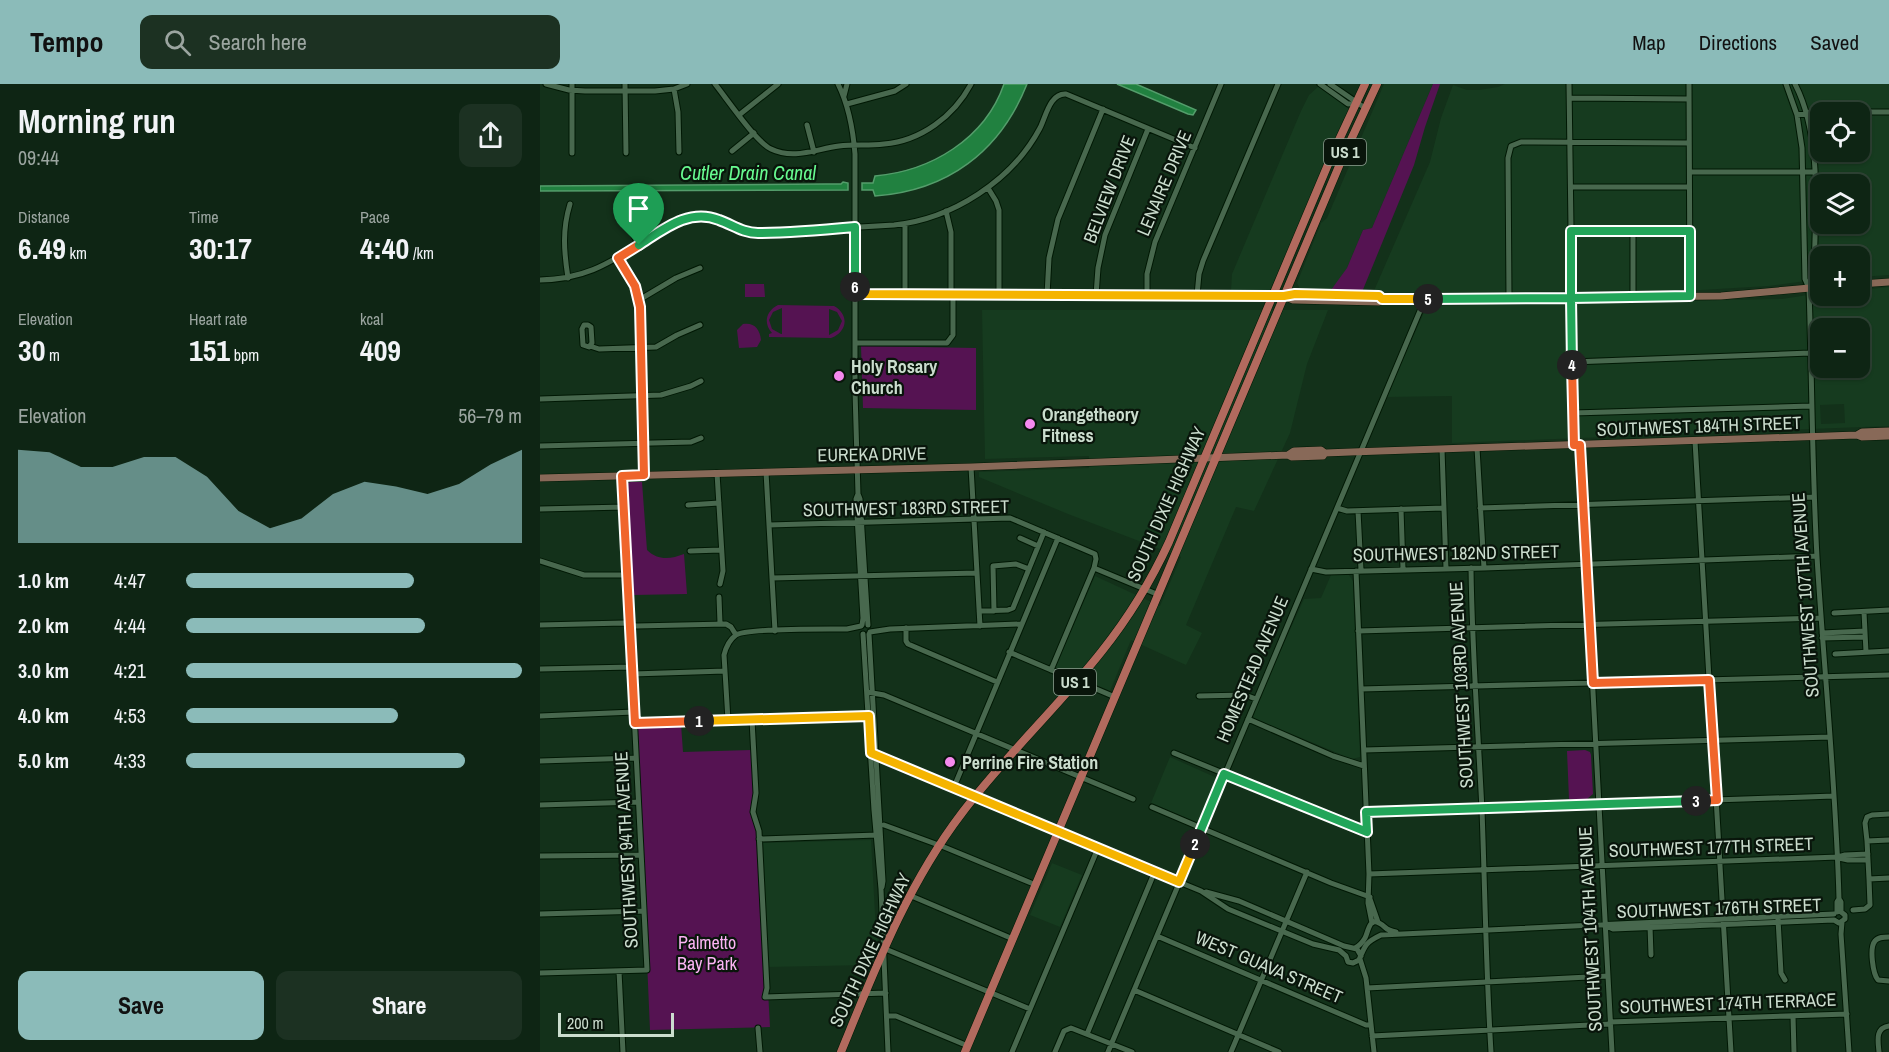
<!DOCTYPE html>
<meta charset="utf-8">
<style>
:root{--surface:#0e2514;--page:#1c3122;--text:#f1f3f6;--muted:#9ba5a0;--line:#2e4234;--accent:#8bbbb9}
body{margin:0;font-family:"Archivo Narrow",sans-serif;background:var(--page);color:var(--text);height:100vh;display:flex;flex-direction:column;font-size:22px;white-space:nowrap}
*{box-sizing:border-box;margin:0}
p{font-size:20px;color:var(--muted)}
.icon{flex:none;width:33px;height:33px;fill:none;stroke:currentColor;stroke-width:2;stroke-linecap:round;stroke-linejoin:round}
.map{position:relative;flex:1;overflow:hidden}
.side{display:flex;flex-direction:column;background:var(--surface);width:540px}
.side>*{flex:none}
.fabs{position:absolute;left:1270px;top:18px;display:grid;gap:12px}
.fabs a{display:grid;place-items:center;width:60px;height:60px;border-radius:12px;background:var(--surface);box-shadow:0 2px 4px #0004,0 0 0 2px var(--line);font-size:30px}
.scale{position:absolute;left:18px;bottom:15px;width:116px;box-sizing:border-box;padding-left:6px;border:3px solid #cbddce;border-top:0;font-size:16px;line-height:21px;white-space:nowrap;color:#cbddce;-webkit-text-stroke:4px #09150b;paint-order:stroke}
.pin{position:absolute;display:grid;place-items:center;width:51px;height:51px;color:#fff;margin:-62px -26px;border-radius:50% 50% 50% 0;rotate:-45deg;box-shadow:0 0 6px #0007}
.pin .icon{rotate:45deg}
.km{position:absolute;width:30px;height:30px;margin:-15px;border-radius:50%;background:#222;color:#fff;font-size:16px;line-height:30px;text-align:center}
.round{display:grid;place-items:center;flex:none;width:63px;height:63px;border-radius:12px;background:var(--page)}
.headline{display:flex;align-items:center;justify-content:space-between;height:102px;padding:0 18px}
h1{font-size:33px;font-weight:800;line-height:45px}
.figures{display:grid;grid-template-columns:repeat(3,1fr);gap:9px;height:102px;padding:6px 18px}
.figures div{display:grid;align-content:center}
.figures b{font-size:30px;font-weight:800}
.figures small{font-size:16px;font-weight:400}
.figures p{font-size:16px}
.chart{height:168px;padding:12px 18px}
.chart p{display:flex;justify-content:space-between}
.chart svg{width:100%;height:108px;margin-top:6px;fill:var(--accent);opacity:.7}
.action{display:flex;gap:12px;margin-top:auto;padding:12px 18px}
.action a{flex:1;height:69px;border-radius:12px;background:var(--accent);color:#111;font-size:24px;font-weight:800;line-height:69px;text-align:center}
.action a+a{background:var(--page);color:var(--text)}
ul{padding:0 18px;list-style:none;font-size:20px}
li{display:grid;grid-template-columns:96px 72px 1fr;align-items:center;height:45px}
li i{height:15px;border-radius:8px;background:var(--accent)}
header{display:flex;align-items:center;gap:36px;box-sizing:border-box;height:84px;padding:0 30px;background:var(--accent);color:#111}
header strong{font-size:28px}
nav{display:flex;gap:33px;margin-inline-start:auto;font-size:21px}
.search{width:420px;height:54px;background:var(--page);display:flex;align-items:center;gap:15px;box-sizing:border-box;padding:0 21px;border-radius:12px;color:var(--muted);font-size:22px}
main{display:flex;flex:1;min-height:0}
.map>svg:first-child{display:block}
</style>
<header>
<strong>Tempo</strong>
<div class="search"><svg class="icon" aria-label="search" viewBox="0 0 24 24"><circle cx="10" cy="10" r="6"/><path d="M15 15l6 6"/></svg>Search here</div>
<nav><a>Map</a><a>Directions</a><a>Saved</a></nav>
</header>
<main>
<section class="side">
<div class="headline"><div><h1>Morning run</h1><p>09:44</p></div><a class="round"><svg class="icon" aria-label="share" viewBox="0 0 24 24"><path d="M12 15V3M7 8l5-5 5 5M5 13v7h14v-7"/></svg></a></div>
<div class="figures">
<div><p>Distance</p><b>6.49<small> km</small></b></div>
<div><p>Time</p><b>30:17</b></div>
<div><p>Pace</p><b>4:40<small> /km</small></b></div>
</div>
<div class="figures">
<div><p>Elevation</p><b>30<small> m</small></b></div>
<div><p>Heart rate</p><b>151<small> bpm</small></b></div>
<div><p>kcal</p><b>409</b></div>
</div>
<div class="chart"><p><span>Elevation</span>56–79 m</p>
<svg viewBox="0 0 160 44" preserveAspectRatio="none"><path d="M0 44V6L10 7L20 13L30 13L40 9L50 9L60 17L70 31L80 38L90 34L100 24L110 19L120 21L130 24L140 20L150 12L160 6V44z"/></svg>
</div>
<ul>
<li><b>1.0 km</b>4:47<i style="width:68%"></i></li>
<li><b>2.0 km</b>4:44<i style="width:71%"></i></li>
<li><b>3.0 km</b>4:21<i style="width:100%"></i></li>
<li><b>4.0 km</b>4:53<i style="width:63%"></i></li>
<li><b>5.0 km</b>4:33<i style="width:83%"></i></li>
</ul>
<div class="action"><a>Save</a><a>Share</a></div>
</section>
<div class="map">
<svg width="1349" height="968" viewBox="0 0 1349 968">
<rect width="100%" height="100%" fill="#13311a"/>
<!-- built -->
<path fill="#163b1f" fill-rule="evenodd" d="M 844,0 L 893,0 L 832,144 L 823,146 L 807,184 L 801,195 L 791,206 L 760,205 L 757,199 L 781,139 L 787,134 Z
M 965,0 L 1349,0 L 1349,191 L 1320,193 L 1320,172 L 1281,172 L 1281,195 L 1228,202 L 1161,206 L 833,209 L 890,78 L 901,34 L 913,1 L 927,6 L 939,6 L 958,3 ZM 1281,28 L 1320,28 L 1320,68 L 1281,68 ZM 1281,100 L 1320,100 L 1320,140 L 1281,140 Z
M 779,2 L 810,26 L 732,206 L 691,206 L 692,190 L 761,27 L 769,11 Z
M 1349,203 L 1349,342 L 912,359 L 912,312 L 846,313 L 886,224 L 889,222 L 1242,215 L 1281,209 L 1281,212 L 1320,212 L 1320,206 ZM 1281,244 L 1320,244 L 1320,284 L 1281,284 ZM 1304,320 L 1305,339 L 1281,340 L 1280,321 Z
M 442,226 L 788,226 L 767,280 L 750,349 L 714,427 L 696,423 L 646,541 L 662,549 L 646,581 L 591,556 L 570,607 L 515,584 L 555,492 L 620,522 L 641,473 L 528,430 L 439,393 L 439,388 L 549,384 L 549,372 L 445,375 Z
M 791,491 L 809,491 L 813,497 L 820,673 L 812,675 L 713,634 L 718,616 L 764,515 L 781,514 Z
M 630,673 L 677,694 L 659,737 L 656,738 L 611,719 Z
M 331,756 L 336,848 L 338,858 L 329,881 L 227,883 L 220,759 Z
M 512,779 L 542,791 L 520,843 L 490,831 Z"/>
<!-- green -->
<path fill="#551352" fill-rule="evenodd" d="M 893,0 L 900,0 L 885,43 L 874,81 L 822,208 L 793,208 L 791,206 L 807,184 L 823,146 L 832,144 Z
M 205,200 L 224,200 L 225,213 L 205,213 Z
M 238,221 L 294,222 C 310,231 307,248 291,254 L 229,253 L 229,250 L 232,249 C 223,239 226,227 238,221 ZM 242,224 L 242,250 L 241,250 L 232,245 L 229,236 L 233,228 ZM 289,225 L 297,228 L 302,237 L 298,246 L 289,251 Z
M 203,240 C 214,238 220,245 221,256 L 217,263 L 199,264 L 197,246 Z
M 321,262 L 436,264 L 436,326 L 323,324 Z
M 91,398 L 102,398 L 107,466 C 118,477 131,475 144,470 L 147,510 L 93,511 L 87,403 L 88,399 Z
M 141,640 L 143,668 L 211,666 L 214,712 L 212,721 L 220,759 L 230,943 L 110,946 L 97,645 L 100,641 Z
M 1045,666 L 1050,668 L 1051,671 L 1053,710 L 1047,715 L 1029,715 L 1027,667 Z"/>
<!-- water -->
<path fill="#218140" stroke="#549d6b" stroke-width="1.5" d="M 464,0 L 487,0 C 460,68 407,107 335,112 L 333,106 L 322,106 L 322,99 L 333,99 L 335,92 C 391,87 445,55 464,0 Z
M 577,0 L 596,0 L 656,26 L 653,31 L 648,30 Z
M 303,98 L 308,99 L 308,106 L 0,107 L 0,102 L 286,100 L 301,100 Z"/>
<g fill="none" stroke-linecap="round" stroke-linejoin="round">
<!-- minor casing -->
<g stroke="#001804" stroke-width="7">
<path id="minor" d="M 6,0 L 29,6 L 45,7 L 115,7 L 134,5 L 147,0
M 32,0 L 32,69
M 85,0 L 86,69
M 175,0 C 187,15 216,58 231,65 C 254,76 276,65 299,62 C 314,60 329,62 344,60 C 381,57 414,32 431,0
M 298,0 C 309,22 313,45 315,70 L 315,307 L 318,410 L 316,415 L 323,534 L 322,541
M 780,0 L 808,20 L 816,19
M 790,0 L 825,24
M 1029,0 L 1034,361
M 1149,0 L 1150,212
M 1246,0 L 1257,31 L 1262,64 L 1265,195 L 1269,204
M 134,5 L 138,28 L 139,68
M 304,12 L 307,0
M 1030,14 L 1149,15
M 307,20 L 355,7 L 366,0
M 199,31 L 238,0
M 1257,31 L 1272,28 L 1349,28
M 267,41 L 274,68
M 192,67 L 214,49
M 1150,88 L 1274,88
M 1031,103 L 1149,103
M 448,104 L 456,117 L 459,126 L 459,211
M 87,120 L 85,136 L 99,161
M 406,127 L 411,148 L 411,211
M 1031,147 L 1150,147
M 1093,147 L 1093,213
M 78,174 L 95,202 L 100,219 L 104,391
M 28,194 C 24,168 22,146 30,120
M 0,196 C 46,195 69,179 107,156 C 122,147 138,134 156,132 C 179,130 196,147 218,149 L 354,141 C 412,135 472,97 500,44 C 506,32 510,9 526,10 L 655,64
M 315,210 L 733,212
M 365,210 L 365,140
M 507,211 L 509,174 L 518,135 L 563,25
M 556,211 L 558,184 L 565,151 L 608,45
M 657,211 L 659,190 L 663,177 L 738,0
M 607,212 L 607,190 L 615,158 L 681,0
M 969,214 L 968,74 L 971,62 L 981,58 L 993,58 L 1149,59
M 99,216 L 136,194 L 160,184
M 44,241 L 48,241 L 51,243 L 52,259 L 49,263 L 43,261 L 42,245 Z
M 316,259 L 407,259 L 413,251 L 413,211
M 50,262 L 59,265 L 116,263 L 137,251 L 160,241
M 1032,278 L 1270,269
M 0,315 L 121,311 L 151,302 L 161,297
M 1033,329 L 1271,322
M 1155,357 L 1191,968
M 1040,361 L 1072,968
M 0,362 L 151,358 L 161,354
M 937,364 L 944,484
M 902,365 L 906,485
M 431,383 L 440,542
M 226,388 L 235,547
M 177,389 L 183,487 L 180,500
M 318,410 L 320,415 L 328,541
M 148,421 L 179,419
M 797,424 L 807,427 L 904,424
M 940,424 L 1274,413
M 0,425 L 84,423
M 861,425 L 863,485
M 818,427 L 821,486
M 229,441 L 470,434 L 555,470 L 556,475 L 554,484 L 511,586
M 480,454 L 498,462
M 150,467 L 181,466
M 0,477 L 44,491 L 87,491
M 554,484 L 619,511
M 931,484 C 932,565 938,646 942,726 C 945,807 946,887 951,968
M 771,485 L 786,488 L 944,484 L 1277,472
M 816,487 L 829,790 L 828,819 L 832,839
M 232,494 L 437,489
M 179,513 L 180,539
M 439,527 L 468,526 L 473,524 L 504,448
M 454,527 L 453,482 L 476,480 L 489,485
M 1324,528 L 1326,568
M 1294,529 L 1349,526
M 0,541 L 84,539 L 96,542 L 186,540 L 191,543 L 196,551
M 366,544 L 366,557 L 368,560 L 457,598
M 818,547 L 1281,534
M 330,548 L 350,545 L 481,540
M 1282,549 L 1325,547
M 323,550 L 334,726 L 341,805 L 348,968
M 329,550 L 343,797 L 342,803
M 1282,554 L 1325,553
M 469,568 L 575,613
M 1295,570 L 1349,567
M 0,585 L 92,583
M 93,590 L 185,587
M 821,605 L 1349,591
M 327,608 L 344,611 L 593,715
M 659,612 L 705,611 L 716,615
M 0,632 L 94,628
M 708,635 L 793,672 L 824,682
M 188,636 L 184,571 C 186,563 189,556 196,551 C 206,544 288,545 307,545 L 321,542
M 212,636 L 216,709 L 213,728 L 219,747 L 227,904 L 225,913 L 346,909
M 95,639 L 330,632
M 824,666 L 1290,653
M 331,669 L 639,798 L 661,807 L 688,825 L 773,860 L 799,866 L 806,872 L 808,878 L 813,879 L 819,876 C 825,861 826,858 841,851 L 1294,830
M 634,669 L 827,748
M 0,677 L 96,674
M 414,703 L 518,454
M 0,721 L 98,718
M 612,723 L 791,799 L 830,813
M 826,728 L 1294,712
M 344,741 L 404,763 L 496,801
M 219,755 L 337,751
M 1349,756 L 1327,757 L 1329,795 L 1349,794
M 1327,757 L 1325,739 L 1327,733 L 1332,731 L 1349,730
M 0,772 L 101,771
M 1299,774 L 1308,776 L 1328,776
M 829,790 L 1298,773 L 1305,771 L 1328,770
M 666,808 L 699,817 L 804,862 L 817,865 L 821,872
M 369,811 L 473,855
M 830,815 L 838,838
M 1313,826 L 1325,825 L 1330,821 L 1329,795
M 1297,828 L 1297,818 L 1299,815
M 0,830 L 104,827
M 1238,835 L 1241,889 L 1245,896
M 1302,838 L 1301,850 L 1309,968
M 1066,842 L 1073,845 L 1294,836 L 1299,839 L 1305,835 L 1305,831 L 1301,828 L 1301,818 L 1299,815 C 1296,701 1284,587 1277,473 C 1272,384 1272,294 1269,204 L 1274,190 C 1275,131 1283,54 1255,0
M 1110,842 L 1111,871
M 617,852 L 826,941 L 830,941
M 1349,853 C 1344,853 1338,853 1335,857 C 1329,864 1333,890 1338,896 L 1349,897
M 343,864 L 490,925
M 815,864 C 819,862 822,859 825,854 C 828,849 829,833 839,839 C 847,843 844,846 856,848
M 820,875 L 826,894 L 834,968
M 79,887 L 83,968
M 0,889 L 107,886 L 82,391
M 827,904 L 1068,892
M 594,906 L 739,968
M 347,932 L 356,932 L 428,962
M 1253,932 L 1254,968
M 1070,938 L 1307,930
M 218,944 L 220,968
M 547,950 L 615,787
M 832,952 L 1070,940
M 472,968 L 558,764
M 515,968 L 524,947 L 531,944 L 592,968
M 568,968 L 885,215
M 691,968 L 767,788
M 1339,968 C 1338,957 1335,944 1349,942"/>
</g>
<!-- major casing -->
<g stroke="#001804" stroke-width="8">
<path id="major" d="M 1320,200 L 1349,198
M 733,212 L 755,210 L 839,212 L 842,215 L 885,215 L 1181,212 L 1281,203
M 744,212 L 753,216 L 839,218 L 842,215
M 1317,351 L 1322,348 L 1349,347
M 785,369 L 781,366 L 754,367 L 748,371 L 752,373 L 783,372 L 785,369 L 811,368 L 1317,351 L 1322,353 L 1349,352
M 0,394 L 431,383 L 748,371"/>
</g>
<!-- highway casing -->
<g stroke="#001804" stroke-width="9">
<path id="highway" d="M 301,968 C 335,885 367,801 422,729 C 465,672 518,623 562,567 C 589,533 611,497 629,458 L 792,71 L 825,0
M 425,968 L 802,75 L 837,0"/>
</g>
<!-- minor -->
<use href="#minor" stroke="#48684e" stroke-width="5"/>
<!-- major -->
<use href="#major" stroke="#886958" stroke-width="7"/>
<!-- highway -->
<use href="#highway" stroke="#b26a5e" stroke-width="8"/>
</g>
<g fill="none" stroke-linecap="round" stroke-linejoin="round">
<!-- split-1 casing -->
<g stroke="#fff" stroke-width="12">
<path id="split-1" d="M 99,161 L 78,174 L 95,202 L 100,223 L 104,391 L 82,392 L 95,639 L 159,637"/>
</g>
<!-- split-2 casing -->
<g stroke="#fff" stroke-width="12">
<path id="split-2" d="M 159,637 L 329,632 L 331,669 L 639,798 L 655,760"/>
</g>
<!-- split-3 casing -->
<g stroke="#fff" stroke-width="12">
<path id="split-3" d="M 655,760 L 684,690 L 827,748 L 826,728 L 1156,717"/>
</g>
<!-- split-4 casing -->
<g stroke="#fff" stroke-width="12">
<path id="split-4" d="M 1032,281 L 1034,361 L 1040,361 L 1053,599 L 1169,596 L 1177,716 L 1156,717"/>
</g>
<!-- split-5 casing -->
<g stroke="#fff" stroke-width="12">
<path id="split-5" d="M 888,215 L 1031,214 L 1031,147 L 1150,147 L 1150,212 L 1031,214 L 1032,281"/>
</g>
<!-- split-6 casing -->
<g stroke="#fff" stroke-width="12">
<path id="split-6" d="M 315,203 L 315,210 L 744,212 L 755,210 L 839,212 L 842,215 L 888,215"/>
</g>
<!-- split-7 casing -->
<g stroke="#fff" stroke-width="12">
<path id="split-7" d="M 99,161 C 124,145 149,124 179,136 C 193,141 203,149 218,149 C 251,149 283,146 315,143 L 315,203"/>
</g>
<!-- split-1 -->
<use href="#split-1" stroke="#f0652b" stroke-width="8"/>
<!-- split-2 -->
<use href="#split-2" stroke="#f5b400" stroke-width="8"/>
<!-- split-3 -->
<use href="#split-3" stroke="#22a559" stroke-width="8"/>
<!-- split-4 -->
<use href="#split-4" stroke="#f0652b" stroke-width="8"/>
<!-- split-5 -->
<use href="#split-5" stroke="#22a559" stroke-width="8"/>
<!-- split-6 -->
<use href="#split-6" stroke="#f5b400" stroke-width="8"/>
<!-- split-7 -->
<use href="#split-7" stroke="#22a559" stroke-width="8"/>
</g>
<!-- markers -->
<g fill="#f589ee" stroke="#09150b" stroke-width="2">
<circle cx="299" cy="292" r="6"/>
<circle cx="490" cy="340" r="6"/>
<circle cx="410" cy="678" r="6"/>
</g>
<g text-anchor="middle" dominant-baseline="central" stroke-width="4.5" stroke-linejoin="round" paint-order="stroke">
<!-- shield labels -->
<g fill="#09150b" stroke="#91a194" stroke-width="1.5">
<rect x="784" y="55" width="42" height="26" rx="4.5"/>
<rect x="514" y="585" width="42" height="26" rx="4.5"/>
</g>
<g font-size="16" font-weight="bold" fill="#cbddce">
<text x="805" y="68">US 1</text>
<text x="535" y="598">US 1</text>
</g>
<!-- street labels -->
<g font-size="18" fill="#cbddce" stroke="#09150b">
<text transform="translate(624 99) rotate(-67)">LENAIRE DRIVE</text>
<text transform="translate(569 105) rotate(-69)">BELVIEW DRIVE</text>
<text transform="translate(1159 342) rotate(-2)">SOUTHWEST 184TH STREET</text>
<text transform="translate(332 370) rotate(-1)">EUREKA DRIVE</text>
<text transform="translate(626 420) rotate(-66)">SOUTH DIXIE HIGHWAY</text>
<text transform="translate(366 424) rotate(-1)">SOUTHWEST 183RD STREET</text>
<text transform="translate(916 469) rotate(-1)">SOUTHWEST 182ND STREET</text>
<text transform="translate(1265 511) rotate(-94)">SOUTHWEST 107TH AVENUE</text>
<text transform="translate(712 585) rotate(-67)">HOMESTEAD AVENUE</text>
<text transform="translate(921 601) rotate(-93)">SOUTHWEST 103RD AVENUE</text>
<text transform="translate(1171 763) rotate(-2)">SOUTHWEST 177TH STREET</text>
<text transform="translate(86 766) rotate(-93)">SOUTHWEST 94TH AVENUE</text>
<text transform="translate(1179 824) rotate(-2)">SOUTHWEST 176TH STREET</text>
<text transform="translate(1050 845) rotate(-93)">SOUTHWEST 104TH AVENUE</text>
<text transform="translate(330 866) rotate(-65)">SOUTH DIXIE HIGHWAY</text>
<text transform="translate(729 883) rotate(23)">WEST GUAVA STREET</text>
<text transform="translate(1188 919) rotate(-2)">SOUTHWEST 174TH TERRACE</text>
</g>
<!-- poi labels -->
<g font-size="18" font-weight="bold" fill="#cbddce" stroke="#09150b" text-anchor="start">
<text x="311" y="282">Holy Rosary<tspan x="311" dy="21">Church</tspan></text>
<text x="502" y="330">Orangetheory<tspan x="502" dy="21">Fitness</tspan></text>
<text x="422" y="678">Perrine Fire Station</text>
</g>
<!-- park labels -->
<g font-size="18" fill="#fcb4f5" stroke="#09150b">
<text x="167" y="858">Palmetto<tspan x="167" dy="21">Bay Park</tspan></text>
</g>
<!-- water labels -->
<g font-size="20" font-style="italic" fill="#67fb90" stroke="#09150b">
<text x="208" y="88">Cutler Drain Canal</text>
</g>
</g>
</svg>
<div class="fabs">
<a><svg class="icon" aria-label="locate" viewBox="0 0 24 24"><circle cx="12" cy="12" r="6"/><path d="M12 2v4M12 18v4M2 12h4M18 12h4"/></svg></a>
<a><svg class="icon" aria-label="layers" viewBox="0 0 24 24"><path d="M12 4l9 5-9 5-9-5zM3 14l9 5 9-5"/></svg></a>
<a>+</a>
<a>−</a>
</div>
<div class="scale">200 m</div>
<div class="pin" style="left:99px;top:161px;background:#1e9e55"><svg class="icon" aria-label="arrive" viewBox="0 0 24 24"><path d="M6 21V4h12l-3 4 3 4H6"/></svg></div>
<b class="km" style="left:159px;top:637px">1</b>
<b class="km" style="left:655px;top:760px">2</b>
<b class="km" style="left:1156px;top:717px">3</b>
<b class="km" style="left:1032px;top:281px">4</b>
<b class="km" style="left:888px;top:215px">5</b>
<b class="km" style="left:315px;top:203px">6</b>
</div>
</main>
